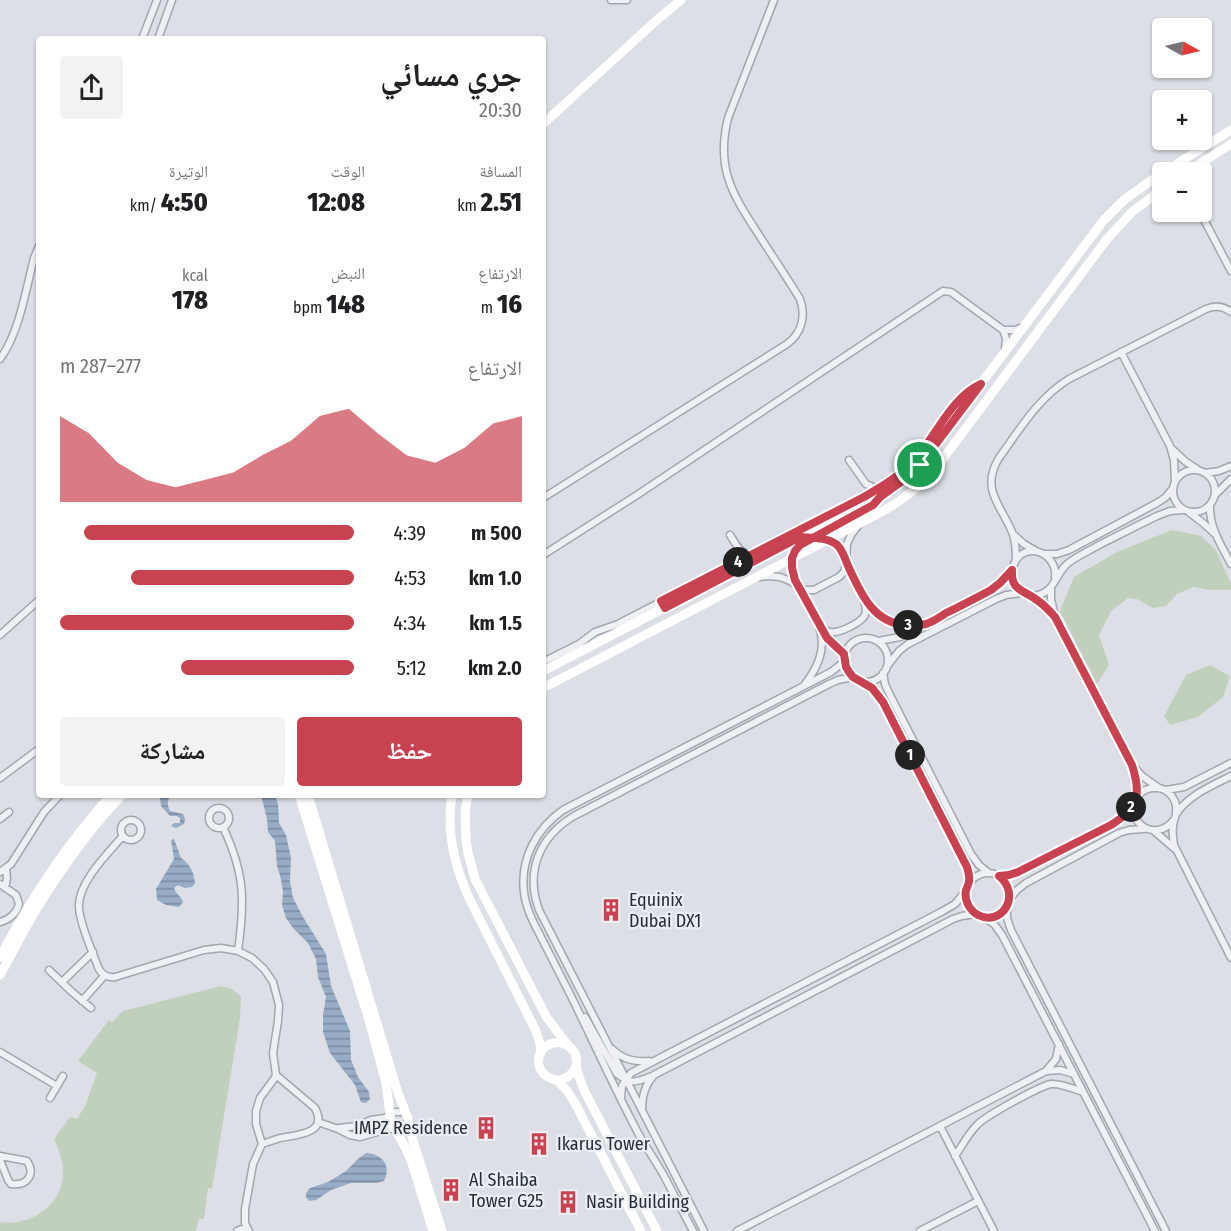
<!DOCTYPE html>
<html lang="ar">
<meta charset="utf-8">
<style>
:root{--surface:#fff;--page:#f2f2f2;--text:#202124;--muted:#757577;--accent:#c94251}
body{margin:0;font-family:"Fira Sans Condensed","Noto Naskh Arabic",sans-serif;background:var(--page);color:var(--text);direction:rtl;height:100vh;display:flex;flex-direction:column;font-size:22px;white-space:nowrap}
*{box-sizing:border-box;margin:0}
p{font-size:20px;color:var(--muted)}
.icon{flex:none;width:33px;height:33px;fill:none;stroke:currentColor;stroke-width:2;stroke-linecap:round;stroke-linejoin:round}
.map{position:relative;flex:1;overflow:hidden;direction:ltr}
.side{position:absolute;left:36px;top:36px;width:510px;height:762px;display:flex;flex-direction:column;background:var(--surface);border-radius:6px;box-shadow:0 2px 4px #0004;direction:rtl}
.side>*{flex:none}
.needle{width:39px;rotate:98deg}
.tools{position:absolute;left:1152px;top:18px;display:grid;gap:12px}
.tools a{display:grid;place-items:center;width:60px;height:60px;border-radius:6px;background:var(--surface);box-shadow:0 2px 4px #0004;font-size:30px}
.pin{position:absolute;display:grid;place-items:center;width:51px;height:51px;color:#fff;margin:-26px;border:3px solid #fff;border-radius:50%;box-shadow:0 2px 6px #0007}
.km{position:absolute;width:30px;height:30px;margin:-15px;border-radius:50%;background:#222;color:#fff;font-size:16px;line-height:30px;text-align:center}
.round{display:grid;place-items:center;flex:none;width:63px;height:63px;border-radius:6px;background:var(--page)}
.head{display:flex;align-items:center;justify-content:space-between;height:102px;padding:0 24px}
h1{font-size:33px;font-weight:800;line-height:45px}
.stats{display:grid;grid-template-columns:repeat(3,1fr);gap:9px;height:102px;padding:6px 24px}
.stats div{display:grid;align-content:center}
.stats b{font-size:26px;font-weight:800}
.stats small{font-size:16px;font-weight:400}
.stats p{font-size:16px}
.chart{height:168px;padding:12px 24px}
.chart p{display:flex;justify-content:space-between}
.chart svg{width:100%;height:108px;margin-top:6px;fill:var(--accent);opacity:.7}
.primary-button{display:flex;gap:12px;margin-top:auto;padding:12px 24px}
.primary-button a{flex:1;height:69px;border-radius:6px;background:var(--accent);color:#fff;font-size:24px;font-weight:800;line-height:69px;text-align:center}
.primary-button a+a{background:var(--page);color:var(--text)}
ul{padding:0 24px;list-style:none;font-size:20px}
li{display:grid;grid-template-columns:96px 72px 1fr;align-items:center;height:45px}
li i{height:15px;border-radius:8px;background:var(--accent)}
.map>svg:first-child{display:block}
</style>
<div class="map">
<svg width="1231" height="1231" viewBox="0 0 1231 1231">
<defs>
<pattern id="water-rules" width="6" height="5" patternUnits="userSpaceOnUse" patternTransform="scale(1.5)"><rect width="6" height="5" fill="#97acc5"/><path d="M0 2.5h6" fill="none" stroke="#7b8ca1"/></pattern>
</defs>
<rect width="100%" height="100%" fill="#dcdfe5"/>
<!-- grass -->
<path fill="#c1cfbd" d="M 1172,530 L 1201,536 L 1216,550 L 1231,584 L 1231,590 L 1209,590 L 1194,587 L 1177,594 L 1166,606 L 1153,608 L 1137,599 L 1128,598 L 1111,611 L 1099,635 L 1109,665 L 1097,684 L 1060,611 L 1074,577 L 1117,552 Z
M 1210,665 L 1230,676 L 1223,697 L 1198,717 L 1170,725 L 1164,716 L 1186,675 Z
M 221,986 L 232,989 L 241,997 L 240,1018 L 212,1189 L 208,1188 L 204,1219 L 199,1219 L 196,1231 L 0,1231 L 0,1222 C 28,1227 60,1207 63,1177 C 64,1163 60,1152 54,1139 L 70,1117 L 77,1119 L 85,1106 L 97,1073 L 78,1061 L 109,1020 L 112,1022 L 123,1011 Z"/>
<!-- water -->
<path fill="url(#water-rules)" d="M 163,795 L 171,795 C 167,800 167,805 170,811 L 183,814 L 185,819 L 184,824 L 176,828 L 171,826 L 174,823 L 180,823 L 180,818 L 177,816 L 170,816 L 161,806 L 160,798 Z
M 261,795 L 275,795 L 278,804 L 279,823 L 286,835 L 291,858 L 290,881 L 293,898 L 303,917 L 326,954 L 331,986 L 350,1031 L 351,1060 L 358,1077 L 369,1092 L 370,1099 L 366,1103 L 361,1102 L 355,1085 L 330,1053 L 323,1032 L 323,1015 L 326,997 L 318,977 L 316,959 L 308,943 L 293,928 L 286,918 L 282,905 L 283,892 L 281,879 L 277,866 L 275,841 L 268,832 L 267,819 Z
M 174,839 L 181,858 C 190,864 194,872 195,883 L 192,887 L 185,888 L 178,885 L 174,888 C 176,894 181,896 183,902 L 179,907 L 166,905 L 157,900 L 156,889 L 174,859 L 171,840 Z
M 366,1153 C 382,1154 392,1165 384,1181 L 376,1183 L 351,1183 L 331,1190 L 316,1200 L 309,1201 L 306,1197 L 306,1193 L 310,1188 L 328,1182 L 346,1171 L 358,1159 Z"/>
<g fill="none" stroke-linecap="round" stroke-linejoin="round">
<!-- street casing -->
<g stroke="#a2a6af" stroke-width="9">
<path id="street" d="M 611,0 L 627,0
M 142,39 L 157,0
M 158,39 L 172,0
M 1200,212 L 1231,271
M 1003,330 L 1006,338 L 1005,349
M 1121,352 L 1170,446 L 1174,460 L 1175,481
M 0,359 C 19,334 26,289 34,258 L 39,246
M 1172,449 L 1186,462 L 1197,469
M 849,460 L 866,484 L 878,489
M1173 491a21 21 0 1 1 42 0a21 21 0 1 1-42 0Z
M 1205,473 L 1219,471 L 1231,466
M 1215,495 L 1231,479
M 543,498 L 787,344 C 802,333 806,316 800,299 C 786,276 771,254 757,232 C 731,192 716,167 728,118 L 774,0
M 1210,505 C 1209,527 1221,545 1231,564
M 1190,513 L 1203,523 L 1214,533
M 1013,534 L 1024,544 L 1036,551
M 730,535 C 736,544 739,553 751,555
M 826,540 C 839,544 841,552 847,564 C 866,605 874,628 925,624
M 1045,554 L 1057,554 L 1069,550 L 1157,503 L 1166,497 L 1173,488
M 543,555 L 637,495 L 943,291 L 951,292 L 1003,330 L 1015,330 L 1023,327
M 792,558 C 791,571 795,579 801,589 C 821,626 834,647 805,684
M 1016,560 C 1016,551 1016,541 1012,532 C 1001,505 980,489 999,458 C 1020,429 1038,398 1069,379 L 1206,309 C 1215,305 1223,306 1231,312
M 760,577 L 768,576 L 780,577 L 790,581 L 804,590 L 814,590 L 839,577 L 844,572 L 846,566 L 847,544 L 851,535 L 858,526
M 1055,578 C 1058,552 1024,540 1014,564 C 1006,581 1022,601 1041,594 C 1054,590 1057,573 1067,564 C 1077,556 1089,551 1099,545 C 1119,535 1138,525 1157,516 L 1170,511 L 1183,510
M 1051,587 L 1051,599 L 1055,617 L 1132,765 L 1137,785 L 1137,797
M 1031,596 L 1053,615
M 819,623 C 822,627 825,631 830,632 C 838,634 861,623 865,615 C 867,610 865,605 864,600
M 823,631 L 829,641 L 842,652 L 845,657
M 0,635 L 39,600
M844 660a22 22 0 1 1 44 0a22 22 0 1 1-44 0Z
M 878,641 L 900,637 L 991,590 L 1000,583 L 1011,571
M 543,662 L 579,644 L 595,632 L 618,624 L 864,497 C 884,485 903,473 919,455 C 936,434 954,397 978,385
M 888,665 L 899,651 L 908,644 L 996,599 L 1006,595 L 1022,593
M 883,673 L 885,684 L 889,693 L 971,854 L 979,865 L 989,873
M 862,681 L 876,692 L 883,702 L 965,862 L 969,872 L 970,882
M 1135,768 L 1142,776 L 1159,788
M 0,778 L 39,749
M 1166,790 L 1184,787 L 1231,763
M209 818a10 10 0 1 1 20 0a10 10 0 1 1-20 0Z
M 1176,814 C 1189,795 1211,786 1231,776
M 0,819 L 9,812
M121 830a10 10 0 1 1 20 0a10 10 0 1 1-20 0Z
M 1173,821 C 1153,845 1120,817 1139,795 C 1143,790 1149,788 1155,788 C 1168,787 1178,800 1176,813 C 1176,818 1173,821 1173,826 C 1172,833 1173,838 1174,845 L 1231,958
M 223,827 C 245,874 245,900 238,951
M 1154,831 L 1175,849
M 123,836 C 107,854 77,884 79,908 C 80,925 92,950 98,967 C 101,974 107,978 115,977 L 204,950 L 221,948 L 238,951 L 252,958 L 264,969 L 273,982 L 279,1005 L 278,1021 L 273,1053 L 276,1075 L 274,1079 L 260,1098 L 256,1111 L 256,1124 L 262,1144 L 253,1164 L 245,1209 L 245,1223 L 249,1231
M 0,872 L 11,864 L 44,812 L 60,795
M966 895a22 22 0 1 1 44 0a22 22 0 1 1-44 0Z
M 999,876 L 1009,875 L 1018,872 L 1111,825 L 1124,815 L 1134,803
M 0,884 L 16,895 L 19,904 C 17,913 9,920 0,922
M 5,888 L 7,878 L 6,868
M 1009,900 L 1017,890 L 1026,883 L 1119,833 L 1129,830 L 1144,829
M 1007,905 L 1007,918 L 1011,930 L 1166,1231
M 984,917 L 994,924 L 1002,935 L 1155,1231
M 49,970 L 72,992 L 91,1008
M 62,982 L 93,952
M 82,1001 L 105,975
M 585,1017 L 617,1074 C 631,1085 637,1082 652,1076
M 612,1049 C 624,1060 634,1062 649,1061
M 0,1052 L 57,1086
M 1047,1071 L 1060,1070 L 1074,1074
M 50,1098 L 63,1076
M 621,1098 L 622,1086 L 631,1073 L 943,911 L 955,904 L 966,891
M 642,1108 C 642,1095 645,1085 654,1075 L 953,919 L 962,916 L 976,914
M 318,1122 L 338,1129 L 350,1135 L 360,1137 L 388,1129 L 401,1128 L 409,1121
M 940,1126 L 994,1231
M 339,1128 L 357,1126 L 371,1120 L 385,1118 L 395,1112 L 406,1112
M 262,1144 C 268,1142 274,1140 280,1138 C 296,1135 329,1134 315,1108 L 276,1075
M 0,1156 L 27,1161 C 36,1175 27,1186 11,1184 L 8,1180 L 0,1160
M 955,1156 C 962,1146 968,1134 977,1125 C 985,1116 1040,1086 1051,1084 C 1061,1083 1074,1089 1083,1092
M 237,1231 L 247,1227
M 693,1231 C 683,1212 673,1193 663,1174 C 655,1160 645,1146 637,1131 C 614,1087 593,1041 571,996 C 562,978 553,961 544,943 C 536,927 526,911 524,892 C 520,859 536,829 563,810 L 831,672 L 845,661
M 704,1231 L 539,910 C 525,872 539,837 574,816 L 829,684 L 838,680 L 853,677
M 737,1231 L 1046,1071 L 1056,1059 L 1059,1044
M 920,1231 L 978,1201"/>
</g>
<!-- street -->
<use href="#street" stroke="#eef0f4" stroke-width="6"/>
<!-- secondary -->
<path stroke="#fff" stroke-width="9" d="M 543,124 L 658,19 L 681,0
M 1164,172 L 1231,130
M 1187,172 L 1231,144
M 792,558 L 795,551 L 800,545 L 850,518
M 543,671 L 822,526 L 880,497 L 905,479 L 926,457 L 1103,221 L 1125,199 L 1162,173
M 543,688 L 883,511 C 905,499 923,484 939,464 L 1107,239 L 1132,212 L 1162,189
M 299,795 L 369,1020 L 386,1083 L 391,1122 L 405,1147 L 411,1160 L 433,1231
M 308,795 L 398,1093 L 408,1118 L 413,1141 L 442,1231
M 452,795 C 446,831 454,865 469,898 L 536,1031 L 540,1044 L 541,1053
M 468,795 L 465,812 L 466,839 L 468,853 L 475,879 L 547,1018 L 567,1044
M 0,957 C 31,898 66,845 111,795
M 0,975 C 12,954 23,931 36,910 C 61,869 89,830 122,795
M 576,1066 C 564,1095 527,1073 542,1050 C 545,1046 549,1044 554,1043 C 563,1041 573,1047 576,1056 C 577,1061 576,1065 577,1070 C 579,1078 582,1085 585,1092 L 657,1231
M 557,1080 L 568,1092 L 576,1105 L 641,1231"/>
</g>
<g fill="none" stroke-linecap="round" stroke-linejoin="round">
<!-- route casing -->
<g stroke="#fff" stroke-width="12">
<path id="route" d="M 920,465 L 905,479 L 880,497 L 873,505 L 800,545 L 795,551 L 792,558 L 792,568 L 795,580 L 827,638 L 844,654 L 846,667 L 849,672 L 853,677 L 872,688 L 883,702 L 967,867 C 968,871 970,876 969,881 C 969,884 967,887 966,890 C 964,900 969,910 978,915 C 1002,927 1022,895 999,876 L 1009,875 L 1018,872 L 1111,825 C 1138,808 1142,796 1132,765 L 1055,617 C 1049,610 1042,603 1034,598 C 1021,589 1011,590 1012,570 L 1000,583 L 991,590 C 976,598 961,606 946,613 C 940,617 933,622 926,624 C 920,625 913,625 907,625 C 874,624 861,594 849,568 C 845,560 843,549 836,544 C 826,537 811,538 800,537 L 665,608 L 661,601 L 864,497 C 883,486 902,475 917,457 C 937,434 952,397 981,384 L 920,465"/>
</g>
<!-- route -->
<use href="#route" stroke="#c94251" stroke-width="8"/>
</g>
<!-- icons -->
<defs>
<g id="building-bare" transform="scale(1.8)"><path d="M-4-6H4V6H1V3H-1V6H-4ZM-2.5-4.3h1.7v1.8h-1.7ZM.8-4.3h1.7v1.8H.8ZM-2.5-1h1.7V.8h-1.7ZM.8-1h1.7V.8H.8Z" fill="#c94251" stroke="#ebeef3" stroke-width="2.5" paint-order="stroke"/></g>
</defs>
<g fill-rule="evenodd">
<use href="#building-bare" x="611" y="910"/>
<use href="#building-bare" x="486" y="1128"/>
<use href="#building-bare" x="539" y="1144"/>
<use href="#building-bare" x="451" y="1190"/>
<use href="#building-bare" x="568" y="1202"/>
</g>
<g text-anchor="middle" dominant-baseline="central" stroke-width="4.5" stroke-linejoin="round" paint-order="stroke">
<!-- poi labels -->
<g font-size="18" fill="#262d3b" stroke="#ebeef3" text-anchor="start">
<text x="629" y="900">Equinix<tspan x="629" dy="21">Dubai DX1</tspan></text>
<text x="468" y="1128" text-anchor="end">IMPZ Residence</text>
<text x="557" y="1144">Ikarus Tower</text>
<text x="469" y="1180">Al Shaiba<tspan x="469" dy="21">Tower G25</tspan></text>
<text x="586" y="1202">Nasir Building</text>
</g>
</g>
</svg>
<div class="tools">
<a><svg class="needle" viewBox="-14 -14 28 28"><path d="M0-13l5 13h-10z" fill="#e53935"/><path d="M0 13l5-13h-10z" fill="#757577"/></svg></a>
<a>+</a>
<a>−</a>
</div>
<div class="pin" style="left:920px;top:465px;background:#1e9e55"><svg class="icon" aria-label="arrive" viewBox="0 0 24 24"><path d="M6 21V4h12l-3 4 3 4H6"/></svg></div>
<b class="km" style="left:910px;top:755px">1</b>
<b class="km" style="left:1131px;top:807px">2</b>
<b class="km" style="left:908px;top:625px">3</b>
<b class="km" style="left:738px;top:562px">4</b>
<section class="side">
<div class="head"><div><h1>جري مسائي</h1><p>20:30</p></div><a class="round"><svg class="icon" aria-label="share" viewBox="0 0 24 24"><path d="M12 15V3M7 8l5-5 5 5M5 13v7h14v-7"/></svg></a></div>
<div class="stats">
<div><p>المسافة</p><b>2.51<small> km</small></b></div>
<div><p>الوقت</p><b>12:08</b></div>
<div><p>الوتيرة</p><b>4:50<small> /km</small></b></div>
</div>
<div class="stats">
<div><p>الارتفاع</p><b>16<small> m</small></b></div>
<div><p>النبض</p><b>148<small> bpm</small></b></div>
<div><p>kcal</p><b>178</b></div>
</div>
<div class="chart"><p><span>الارتفاع</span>277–287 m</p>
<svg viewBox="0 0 160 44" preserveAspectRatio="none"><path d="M0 44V9L10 16L20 28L30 35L40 38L50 35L60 32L70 25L80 19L90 9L100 6L110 16L120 25L130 28L140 22L150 12L160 9V44z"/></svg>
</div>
<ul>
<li><b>500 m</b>4:39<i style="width:92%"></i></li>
<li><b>1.0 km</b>4:53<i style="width:76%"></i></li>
<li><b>1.5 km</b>4:34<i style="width:100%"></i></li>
<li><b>2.0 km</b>5:12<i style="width:59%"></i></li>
</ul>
<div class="primary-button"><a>حفظ</a><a>مشاركة</a></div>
</section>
</div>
